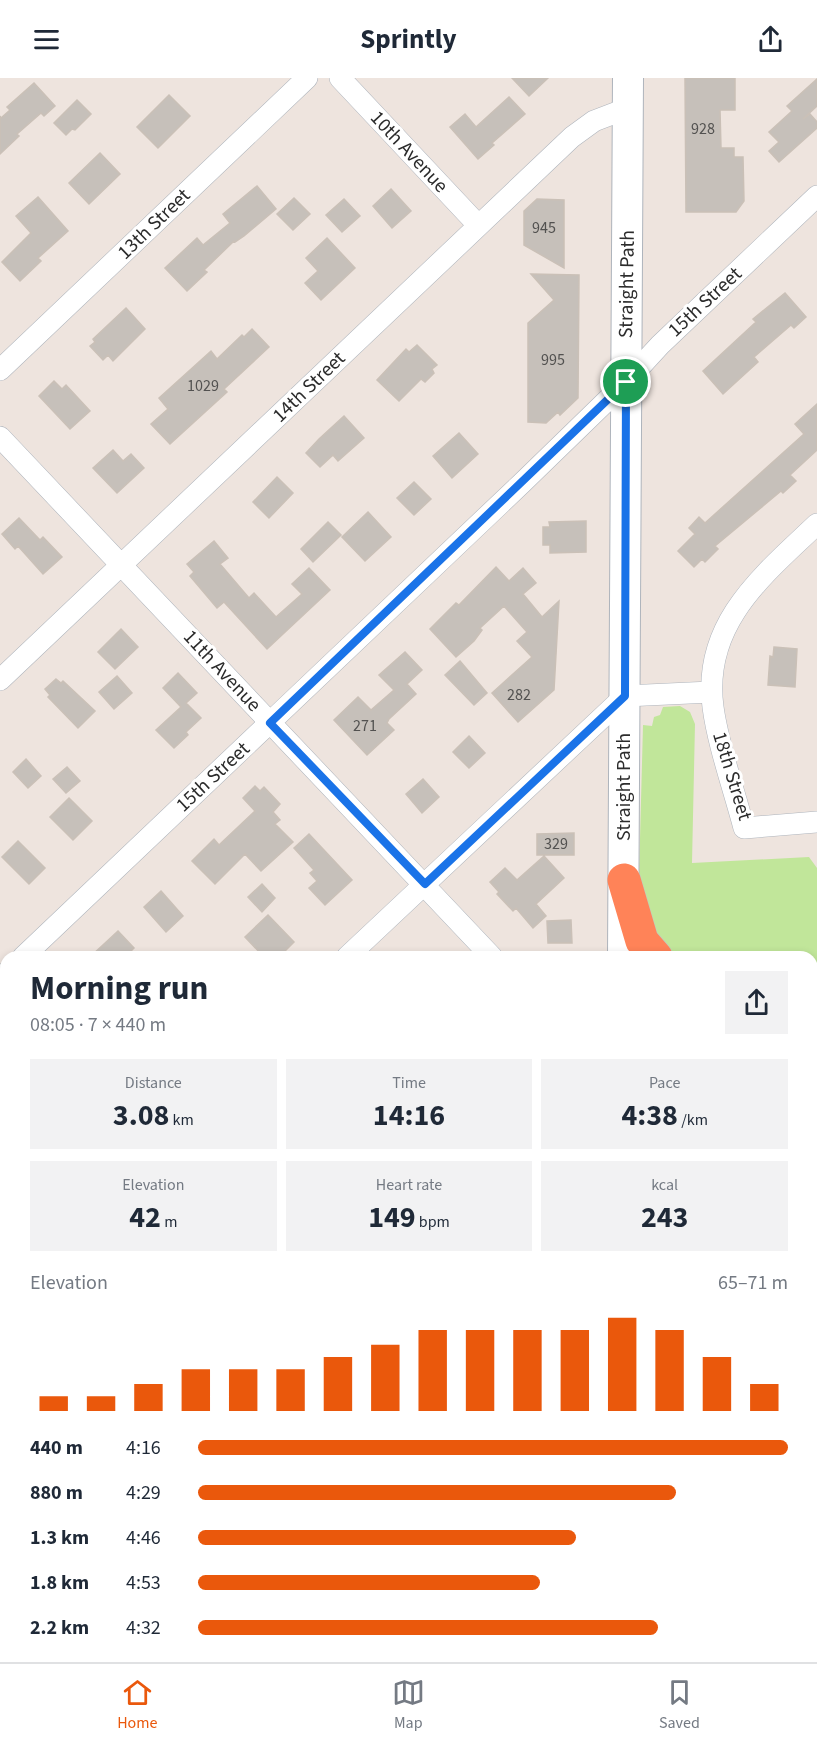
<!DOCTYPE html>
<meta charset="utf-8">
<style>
:root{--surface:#fff;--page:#f2f2f3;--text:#1f2937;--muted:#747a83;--line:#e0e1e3;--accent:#ea580c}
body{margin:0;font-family:"Source Sans 3",sans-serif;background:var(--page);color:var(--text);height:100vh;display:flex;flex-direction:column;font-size:22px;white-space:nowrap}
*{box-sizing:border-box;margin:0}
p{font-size:20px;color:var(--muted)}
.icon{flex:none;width:33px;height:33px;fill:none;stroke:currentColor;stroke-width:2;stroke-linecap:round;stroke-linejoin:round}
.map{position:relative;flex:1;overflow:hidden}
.details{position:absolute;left:0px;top:873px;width:818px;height:711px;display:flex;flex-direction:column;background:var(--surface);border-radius:18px 18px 0 0;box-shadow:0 3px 9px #0003}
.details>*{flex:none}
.pin{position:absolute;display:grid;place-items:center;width:51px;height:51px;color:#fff;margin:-26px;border:3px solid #fff;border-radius:50%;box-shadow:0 2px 6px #0007}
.round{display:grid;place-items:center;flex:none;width:63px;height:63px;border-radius:0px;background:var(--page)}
.headline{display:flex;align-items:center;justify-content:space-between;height:102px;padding:0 30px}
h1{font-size:33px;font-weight:700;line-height:45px}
.metrics{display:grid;grid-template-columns:repeat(3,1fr);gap:9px;height:102px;padding:6px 30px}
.metrics div{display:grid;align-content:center;border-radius:0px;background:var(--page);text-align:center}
.metrics b{font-size:30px;font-weight:700}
.metrics small{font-size:16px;font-weight:400}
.metrics p{font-size:16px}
.chart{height:168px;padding:12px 30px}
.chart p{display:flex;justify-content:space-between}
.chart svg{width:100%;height:108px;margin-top:6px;stroke:var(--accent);stroke-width:6}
ul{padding:0 30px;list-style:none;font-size:20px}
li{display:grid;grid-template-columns:96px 72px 1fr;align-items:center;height:45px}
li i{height:15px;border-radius:8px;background:var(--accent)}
header{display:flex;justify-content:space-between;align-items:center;height:78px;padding:0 30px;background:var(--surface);font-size:27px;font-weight:700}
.dock{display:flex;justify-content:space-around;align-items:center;height:84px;border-top:2px solid var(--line);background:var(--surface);font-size:16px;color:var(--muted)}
.dock a{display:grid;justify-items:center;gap:3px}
.dock .on{color:var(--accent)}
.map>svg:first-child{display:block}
</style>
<header><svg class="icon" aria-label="menu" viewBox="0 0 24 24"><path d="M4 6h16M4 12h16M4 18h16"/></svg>Sprintly<svg class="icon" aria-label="share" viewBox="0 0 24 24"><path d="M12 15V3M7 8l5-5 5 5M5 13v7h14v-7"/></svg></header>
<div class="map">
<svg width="817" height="1584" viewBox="0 0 817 1584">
<rect width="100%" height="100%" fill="#eee4de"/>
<!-- green -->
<path fill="#c1e69a" d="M 680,628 L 690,634 L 695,646 L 692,785 L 809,779 L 817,790 L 817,898 L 812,897 L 812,879 L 674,878 L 657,871 L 638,837 L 643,647 L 652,648 L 654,639 L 660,637 L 663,629 Z
M 812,968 L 817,971 L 817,1148 L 812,1154 Z
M 817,1297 L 817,1584 L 641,1584 L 640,1578 L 812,1578 L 812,1302 Z
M 209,1578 L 339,1578 L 336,1584 L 203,1584 Z
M 517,1578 L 590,1578 L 590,1584 L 511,1584 Z"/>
<!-- building -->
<path fill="#c6c0ba" stroke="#cac0b7" stroke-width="1.5" d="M 512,0 L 548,0 L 529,18 Z
M 685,0 L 735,0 L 735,32 L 720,32 L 721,70 L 734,70 L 734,79 L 743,79 L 744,123 L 736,134 L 686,134 Z
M 817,1 L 817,28 L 803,41 L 810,36 L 817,44 L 817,50 L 779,84 L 769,73 L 779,64 L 769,54 L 792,33 L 787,28 Z
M 34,5 L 55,28 L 44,38 L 41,35 L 17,56 L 19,58 L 0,76 L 0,38 L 1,40 L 10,32 L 7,29 Z
M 169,17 L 190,38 L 158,70 L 137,49 Z
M 509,19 L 525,36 L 492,65 L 494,67 L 478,81 L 450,49 L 465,36 L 476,49 Z
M 77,22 L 91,36 L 75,52 L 72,51 L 66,57 L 54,45 Z
M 100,75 L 120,96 L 89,126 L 69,105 Z
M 257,108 L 276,131 L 244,158 L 235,164 L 234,163 L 204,192 L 207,194 L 187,213 L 165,190 L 197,160 L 203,167 L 230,145 L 223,136 Z
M 391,111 L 411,133 L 392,150 L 373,128 Z
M 38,119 L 68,153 L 38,180 L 41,183 L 20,203 L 2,184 L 31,155 L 16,138 Z
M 294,120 L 310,136 L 293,152 L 277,136 Z
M 344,121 L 360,138 L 342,154 L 326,137 Z
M 537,121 L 564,122 L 564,190 L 524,167 L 524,133 Z
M 327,160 L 355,190 L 321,222 L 305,205 L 318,193 L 306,180 Z
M 531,196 L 579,197 L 578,320 L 560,337 L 558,334 L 546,345 L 528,344 L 528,245 L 554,222 Z
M 785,215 L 806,239 L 794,250 L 791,247 L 754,279 L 758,284 L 723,316 L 703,293 L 756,244 L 753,241 Z
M 126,230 L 145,251 L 113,283 L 108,277 L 103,282 L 90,268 L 95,264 L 93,261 Z
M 252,251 L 269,269 L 224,311 L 227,314 L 170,366 L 151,346 L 168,331 L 159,320 L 211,273 L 217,281 L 242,257 L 244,259 Z
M 417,267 L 437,287 L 432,291 L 434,295 L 425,304 L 421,301 L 399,323 L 377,302 L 406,271 L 409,274 Z
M 54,303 L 62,311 L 66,307 L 90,333 L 70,351 L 39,318 Z
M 817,326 L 817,372 L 790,397 L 796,403 L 783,415 L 781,413 L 715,468 L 718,471 L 705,484 L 702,481 L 694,489 L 678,473 L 695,456 L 689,450 L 699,439 L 705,445 L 804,356 L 795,346 Z
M 344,338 L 364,360 L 338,383 L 333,377 L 320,389 L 306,375 L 319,361 Z
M 459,355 L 478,376 L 452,400 L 433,378 Z
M 113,372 L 123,383 L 131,376 L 144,390 L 117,415 L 93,390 Z
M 277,399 L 293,415 L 269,440 L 253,424 Z
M 414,404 L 431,421 L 414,437 L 397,420 Z
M 368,434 L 391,459 L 365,483 L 342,459 Z
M 19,440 L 40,462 L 43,459 L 62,479 L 43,496 L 18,468 L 15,471 L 2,456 Z
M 586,443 L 586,474 L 550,475 L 550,467 L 543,467 L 543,449 L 550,449 L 549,444 Z
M 328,444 L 341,457 L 313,484 L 301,471 Z
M 214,463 L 228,480 L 220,486 L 249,520 L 254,515 L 276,539 L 302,516 L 292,506 L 309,490 L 330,512 L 267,571 L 224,524 L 217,530 L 190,498 L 194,494 L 187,486 Z
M 496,489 L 509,503 L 523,490 L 536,505 L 523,516 L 542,539 L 559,523 L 554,612 L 518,644 L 492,615 L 532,579 L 517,563 L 527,554 L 504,528 L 480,550 L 482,552 L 474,563 L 456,579 L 430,551 L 456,525 L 459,527 Z
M 121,551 L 138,569 L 115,591 L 98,574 Z
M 774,569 L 797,571 L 795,609 L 768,607 L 770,578 L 773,579 Z
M 405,574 L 422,592 L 407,606 L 416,616 L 389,641 L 387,645 L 394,652 L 367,677 L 334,642 L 358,619 L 371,632 L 394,612 L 379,597 Z
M 460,583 L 487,615 L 474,627 L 445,597 Z
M 178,595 L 197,615 L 186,625 L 201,640 L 186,654 L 188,657 L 174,670 L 156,652 L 181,629 L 163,610 Z
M 117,598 L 132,615 L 114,631 L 99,614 Z
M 56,601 L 61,605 L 63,603 L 95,633 L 78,650 L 48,619 L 50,617 L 45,611 Z
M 469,658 L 485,675 L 469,690 L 453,674 Z
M 26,681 L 41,698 L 28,710 L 13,694 Z
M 67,689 L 80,703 L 66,715 L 53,701 Z
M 423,701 L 439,719 L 422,735 L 406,716 Z
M 255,708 L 260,713 L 264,709 L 280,726 L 273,734 L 280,742 L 275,746 L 293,764 L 261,793 L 245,776 L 215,806 L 192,783 L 214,761 L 219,767 L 255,733 L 243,720 Z
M 69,720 L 92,743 L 73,762 L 50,739 Z
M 574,755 L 574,777 L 537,777 L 537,756 Z
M 309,756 L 352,802 L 325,827 L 309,810 L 317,803 L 310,795 L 314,792 L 294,770 Z
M 18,763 L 45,790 L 29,806 L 2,779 Z
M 544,778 L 564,800 L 536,826 L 546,838 L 533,850 L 516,830 L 513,833 L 497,816 L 499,814 L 490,804 L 505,790 L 517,802 Z
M 262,806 L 275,820 L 262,834 L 248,819 Z
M 161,813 L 183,838 L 166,854 L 144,829 Z
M 268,837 L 294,864 L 279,879 L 264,879 L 245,859 Z
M 571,842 L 572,865 L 548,865 L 547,843 Z
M 118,853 L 134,870 L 125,879 L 90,879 Z"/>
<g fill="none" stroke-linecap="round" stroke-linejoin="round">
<!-- minor casing -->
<g stroke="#aeb4bc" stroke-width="22">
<path id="minor" d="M 340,0 L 478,147
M 0,292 L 307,0
M 0,359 L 492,879
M 817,446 C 762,498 702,546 713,629 C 718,667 734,712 744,750 L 817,744
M 0,602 L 572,59 L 594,43 L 628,30
M 23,879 L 522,405 L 626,304 L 660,267 L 817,118
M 347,879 L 625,618 L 711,614
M 0,900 L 6,895
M 0,1070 L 6,1076
M 0,1210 L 6,1204
M 0,1581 L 6,1575"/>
</g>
<!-- secondary casing -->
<g stroke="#aeb4bc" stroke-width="32">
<path id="secondary" d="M 623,879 L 628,0"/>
</g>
<!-- motorway casing -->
<g stroke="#c4c4c4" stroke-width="34">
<path id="motorway" d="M 624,802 L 642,863 L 656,879
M 812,909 L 817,910
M 812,955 L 817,958
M 812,1175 L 817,1167
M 812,1254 L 817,1249
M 633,1578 L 634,1584
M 348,1584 L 351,1578
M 403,1584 L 410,1578
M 465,1584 L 471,1578"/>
</g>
<!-- minor -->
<use href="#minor" stroke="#fff" stroke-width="21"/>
<!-- secondary -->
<use href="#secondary" stroke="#fff" stroke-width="30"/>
<!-- motorway -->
<use href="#motorway" stroke="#ff8358" stroke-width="33"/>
</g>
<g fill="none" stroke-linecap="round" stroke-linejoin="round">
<!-- route casing -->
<g stroke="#fff" stroke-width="12">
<path id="route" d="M 626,304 L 625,618 L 425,806 L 270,645 Z"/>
</g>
<!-- route -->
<use href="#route" stroke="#1a73e8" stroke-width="8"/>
</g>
<g text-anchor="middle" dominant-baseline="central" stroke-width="6" stroke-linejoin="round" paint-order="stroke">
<!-- number labels -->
<g font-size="16" fill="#525150">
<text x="703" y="51">928</text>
<text x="544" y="150">945</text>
<text x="553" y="282">995</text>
<text x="203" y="308">1029</text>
<text x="519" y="617">282</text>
<text x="365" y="648">271</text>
<text x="556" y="766">329</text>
</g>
<!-- street labels -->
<g font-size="20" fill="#2c2c2c" stroke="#fff">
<text transform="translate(409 74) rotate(47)">10th Avenue</text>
<text transform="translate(154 146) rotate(-44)">13th Street</text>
<text transform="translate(627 206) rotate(-89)">Straight Path</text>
<text transform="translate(705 224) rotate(-43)">15th Street</text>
<text transform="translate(309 309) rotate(-44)">14th Street</text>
<text transform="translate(222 593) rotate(47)">11th Avenue</text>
<text transform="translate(732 698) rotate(73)">18th Street</text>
<text transform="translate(213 699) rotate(-43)">15th Street</text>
<text transform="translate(624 709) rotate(-90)">Straight Path</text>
</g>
</g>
</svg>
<div class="pin" style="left:626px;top:304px;background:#1e9e55"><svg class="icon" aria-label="arrive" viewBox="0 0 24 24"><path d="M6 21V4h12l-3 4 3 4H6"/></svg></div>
<section class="details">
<div class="headline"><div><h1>Morning run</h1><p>08:05 · 7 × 440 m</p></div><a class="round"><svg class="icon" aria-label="share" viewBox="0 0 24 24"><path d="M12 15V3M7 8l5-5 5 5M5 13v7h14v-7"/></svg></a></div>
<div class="metrics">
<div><p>Distance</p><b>3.08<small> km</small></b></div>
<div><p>Time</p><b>14:16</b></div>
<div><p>Pace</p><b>4:38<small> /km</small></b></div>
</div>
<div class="metrics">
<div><p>Elevation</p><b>42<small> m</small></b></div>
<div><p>Heart rate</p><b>149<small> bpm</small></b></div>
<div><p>kcal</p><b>243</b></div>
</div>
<div class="chart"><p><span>Elevation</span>65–71 m</p>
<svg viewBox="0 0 160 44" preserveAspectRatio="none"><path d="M5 44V38M15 44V38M25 44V33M35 44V27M45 44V27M55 44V27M65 44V22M75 44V17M85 44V11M95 44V11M105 44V11M115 44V11M125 44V6M135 44V11M145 44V22M155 44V33"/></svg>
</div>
<ul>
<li><b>440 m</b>4:16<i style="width:100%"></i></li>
<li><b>880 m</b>4:29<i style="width:81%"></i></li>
<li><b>1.3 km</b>4:46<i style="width:64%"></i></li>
<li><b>1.8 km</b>4:53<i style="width:58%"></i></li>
<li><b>2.2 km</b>4:32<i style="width:78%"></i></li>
</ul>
</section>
</div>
<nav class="dock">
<a class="on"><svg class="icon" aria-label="home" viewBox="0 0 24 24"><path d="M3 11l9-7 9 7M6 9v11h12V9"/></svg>Home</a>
<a><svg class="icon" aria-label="map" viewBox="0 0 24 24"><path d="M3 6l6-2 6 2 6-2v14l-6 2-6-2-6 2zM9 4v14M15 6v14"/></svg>Map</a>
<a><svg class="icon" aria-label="saved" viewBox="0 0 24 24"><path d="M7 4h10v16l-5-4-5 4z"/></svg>Saved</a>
</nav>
